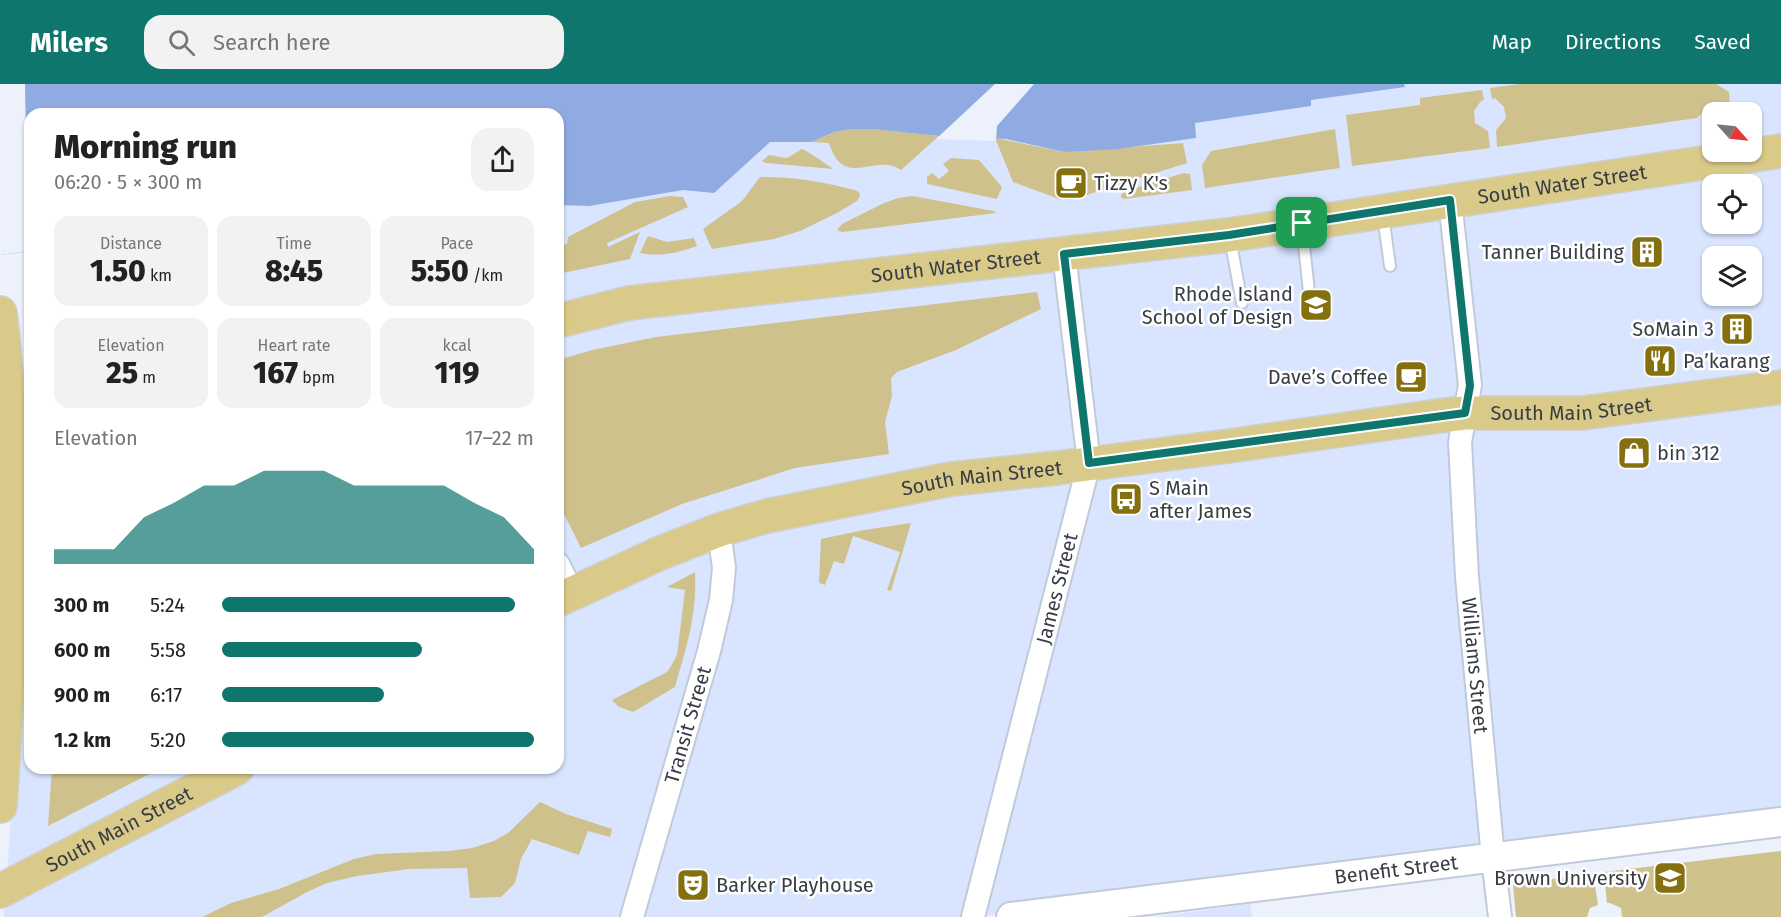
<!DOCTYPE html>
<meta charset="utf-8">
<style>
:root{--surface:#fff;--page:#f2f2f2;--text:#222;--muted:#767676;--accent:#0f766e}
body{margin:0;font-family:"Fira Sans",sans-serif;background:var(--page);color:var(--text);height:100vh;display:flex;flex-direction:column;font-size:22px;white-space:nowrap}
*{box-sizing:border-box;margin:0}
p{font-size:20px;color:var(--muted)}
.icon{flex:none;width:33px;height:33px;fill:none;stroke:currentColor;stroke-width:2;stroke-linecap:round;stroke-linejoin:round}
.map{position:relative;flex:1;overflow:hidden}
.side{position:absolute;left:24px;top:24px;width:540px;height:666px;display:flex;flex-direction:column;background:var(--surface);border-radius:18px;box-shadow:0 2px 4px #0004}
.side>*{flex:none}
.needle{width:39px;rotate:117deg}
.controls{position:absolute;left:1702px;top:18px;display:grid;gap:12px}
.controls a{display:grid;place-items:center;width:60px;height:60px;border-radius:12px;background:var(--surface);box-shadow:0 2px 4px #0004;font-size:30px}
.pin{position:absolute;display:grid;place-items:center;width:51px;height:51px;color:#fff;margin:-26px;border-radius:12px;box-shadow:0 3px 9px #0006}
.round{display:grid;place-items:center;flex:none;width:63px;height:63px;border-radius:18px;background:var(--page)}
.head{display:flex;align-items:center;justify-content:space-between;height:102px;padding:0 30px}
h1{font-size:33px;font-weight:800;line-height:45px}
.figures{display:grid;grid-template-columns:repeat(3,1fr);gap:9px;height:102px;padding:6px 30px}
.figures div{display:grid;align-content:center;border-radius:15px;background:var(--page);text-align:center}
.figures b{font-size:30px;font-weight:800}
.figures small{font-size:16px;font-weight:400}
.figures p{font-size:16px}
.chart{height:168px;padding:12px 30px}
.chart p{display:flex;justify-content:space-between}
.chart svg{width:100%;height:108px;margin-top:6px;fill:var(--accent);opacity:.7}
ul{padding:0 30px;list-style:none;font-size:20px}
li{display:grid;grid-template-columns:96px 72px 1fr;align-items:center;height:45px}
li i{height:15px;border-radius:8px;background:var(--accent)}
header{display:flex;align-items:center;gap:36px;box-sizing:border-box;height:84px;padding:0 30px;background:var(--accent);color:#fff}
header strong{font-size:28px}
nav{display:flex;gap:33px;margin-inline-start:auto;font-size:21px}
.search{width:420px;height:54px;background:var(--page);display:flex;align-items:center;gap:15px;box-sizing:border-box;padding:0 21px;border-radius:18px;color:var(--muted);font-size:22px}
.map>svg:first-child{display:block}
</style>
<header>
<strong>Milers</strong>
<div class="search"><svg class="icon" aria-label="search" viewBox="0 0 24 24"><circle cx="10" cy="10" r="6"/><path d="M15 15l6 6"/></svg>Search here</div>
<nav><a>Map</a><a>Directions</a><a>Saved</a></nav>
</header>
<div class="map">
<svg width="1781" height="833" viewBox="0 0 1781 833">
<rect width="100%" height="100%" fill="#ecf1fc"/>
<!-- built -->
<path fill="#d9e5fe" fill-rule="evenodd" d="M 23,0 L 1781,0 L 1781,738 L 974,833 L 4,833 L 25,531 ZM 1713,28 L 1752,28 L 1752,68 L 1713,68 ZM 30,30 L 558,30 L 558,684 L 30,684 ZM 1713,100 L 1752,100 L 1752,140 L 1713,140 ZM 1713,172 L 1752,172 L 1752,212 L 1713,212 Z
M 1250,820 L 1252,833 L 1155,833 Z"/>
<!-- green -->
<path fill="#cfc18c" d="M 1520,0 L 1716,0 L 1729,8 L 1730,24 L 1701,30 L 1697,34 L 1497,63 L 1496,46 L 1506,34 L 1504,23 L 1495,14 L 1492,15 L 1490,4 Z
M 1482,6 L 1484,16 L 1481,17 L 1474,27 L 1475,39 L 1488,47 L 1490,64 L 1352,82 L 1346,31 L 1420,21 L 1420,14 Z
M 851,45 L 873,45 L 939,52 L 901,86 C 875,68 844,107 829,59 L 811,58 L 834,48 Z
M 1335,45 L 1340,84 L 1205,104 L 1202,81 L 1211,67 Z
M 995,54 L 1065,68 L 1183,59 L 1187,79 L 1071,116 L 1059,115 L 1013,98 Z
M 802,65 C 808,67 829,82 833,85 L 766,79 L 762,77 L 769,71 L 787,74 Z
M 951,74 L 979,76 L 1002,103 L 997,115 L 927,100 L 927,93 L 932,89 L 939,95 L 949,87 L 943,80 Z
M 1184,89 L 1190,90 L 1192,106 L 1124,115 L 1121,113 L 1122,109 L 1125,107 Z
M 760,93 C 793,92 824,98 855,106 L 859,108 L 860,112 L 857,117 L 837,129 L 800,147 L 774,155 L 712,165 L 703,145 L 742,117 Z
M 670,112 L 683,113 L 688,123 L 607,159 L 608,163 L 640,148 L 630,175 L 558,190 L 558,163 L 567,160 L 568,153 L 635,118 Z
M 912,112 L 994,127 L 996,129 L 842,148 L 837,146 L 842,140 L 884,119 L 898,114 Z
M 648,152 L 667,158 L 694,154 L 697,162 C 678,169 660,173 640,169 Z
M 1037,208 L 1041,225 L 956,266 L 897,288 L 891,294 L 892,312 L 885,338 L 889,370 L 795,384 L 682,420 L 581,464 L 558,418 L 558,276 L 592,266 L 656,253 Z
M 911,439 L 891,507 L 887,506 L 900,468 L 853,452 L 844,480 L 834,477 L 825,501 L 819,499 L 821,455 L 864,446 Z
M 695,488 C 697,532 687,561 675,603 L 633,628 L 619,623 L 612,616 L 667,588 L 671,582 L 677,571 L 685,506 L 667,503 Z
M 52,684 L 161,684 L 48,742 Z
M 540,718 L 566,730 L 612,745 L 610,753 L 588,747 L 579,771 L 532,755 L 521,775 L 515,799 L 501,813 L 470,814 L 467,784 L 409,785 L 357,792 L 327,799 L 309,807 L 262,833 L 202,833 L 231,819 L 279,805 L 354,775 L 376,770 L 449,767 L 472,764 L 494,757 L 508,749 Z
M 1781,767 L 1781,833 L 1622,833 L 1621,824 L 1610,819 L 1607,819 L 1604,788 Z
M 1593,789 L 1598,821 L 1590,824 L 1587,833 L 1516,833 L 1513,801 Z"/>
<!-- water -->
<path fill="#90aae2" d="M 0,0 L 1404,0 L 1405,3 L 1311,16 L 1311,22 L 1195,39 L 1196,54 L 1118,65 L 1065,68 L 1006,55 L 939,52 L 873,45 L 851,45 L 834,48 L 811,58 L 770,58 L 714,109 L 683,106 L 589,122 L 558,121 L 558,30 L 30,30 L 30,167 L 0,171 Z"/>
<!-- pier -->
<path fill="#ecf1fc" d="M 0,0 L 25,0 L 28,167 L 0,171 Z
M 995,0 L 1034,0 L 997,42 L 996,57 L 936,55 Z"/>
<g fill="none" stroke-linecap="round" stroke-linejoin="round">
<!-- service casing -->
<g stroke="#c1cadb" stroke-width="14">
<path id="service" d="M 1383,131 L 1390,182
M 1302,142 L 1309,208
M 1230,154 L 1242,219"/>
</g>
<!-- minor casing -->
<g stroke="#c1cadb" stroke-width="26">
<g id="minor">
<path id="s1" d="M 1450,116 L 1470,301 L 1460,358 L 1467,493 L 1493,774 L 1500,833"/>
<path d="M 558,480 L 572,508"/>
<path id="s2" d="M 632,833 L 709,567 L 721,516 L 724,484 L 719,446"/>
<path id="s3" d="M 973,833 L 1089,379 L 1064,170"/>
</g>
</g>
<!-- tertiary casing -->
<g stroke="#c1cadb" stroke-width="32">
<g id="tertiary">
<path id="s4" d="M 1011,833 L 1781,738"/>
</g>
</g>
<!-- primary casing -->
<g stroke="#cfd0d2" stroke-width="36">
<g id="primary">
<path d="M 0,229 C 6,273 8,317 10,361 C 15,482 8,601 0,722"/>
<path id="s5" d="M 558,237 L 629,219 L 1229,151 L 1781,67"/>
<path id="s6" d="M 558,516 L 658,470 L 719,446 L 767,432 L 951,395 L 1057,384 L 1229,362 L 1438,332 L 1465,329 L 1583,329 L 1781,303"/>
<path id="s7" d="M 0,807 L 237,684"/>
</g>
</g>
<!-- service -->
<use href="#service" stroke="#fff" stroke-width="10"/>
<!-- minor -->
<use href="#minor" stroke="#fff" stroke-width="22"/>
<!-- tertiary -->
<use href="#tertiary" stroke="#fff" stroke-width="28"/>
<!-- primary -->
<use href="#primary" stroke="#d9ca8a" stroke-width="33"/>
</g>
<g fill="none" stroke-linecap="round" stroke-linejoin="round">
<!-- route casing -->
<g stroke="#fff" stroke-width="12">
<path id="route" d="M 1450,116 L 1470,302 L 1465,329 L 1089,379 L 1064,170 L 1229,151 Z"/>
</g>
<!-- route -->
<use href="#route" stroke="#0f766e" stroke-width="8"/>
</g>
<!-- icons -->
<defs>
<g id="cafe-square" transform="scale(1.725)"><rect x="-9" y="-9" width="18" height="18" rx="4" fill="#85700f" stroke="#fefefe"/><path d="M-5.5-4.5H6V0H3Q3 3.5 0 3.5H-2.5Q-5.5 3.5-5.5 0ZM3-3.2v2h1.7v-2ZM-6 4.5H4V6H-6Z" fill="#fff"/></g>
<g id="building-square" transform="scale(1.725)"><rect x="-9" y="-9" width="18" height="18" rx="4" fill="#85700f" stroke="#fefefe"/><path d="M-4-6H4V6H1V3H-1V6H-4ZM-2.5-4.3h1.7v1.8h-1.7ZM.8-4.3h1.7v1.8H.8ZM-2.5-1h1.7V.8h-1.7ZM.8-1h1.7V.8H.8Z" fill="#fff"/></g>
<g id="university-square" transform="scale(1.725)"><rect x="-9" y="-9" width="18" height="18" rx="4" fill="#85700f" stroke="#fefefe"/><path d="M0-5L7-2L0 1L-7-2ZM-4 1L0 2.5L4 1V4Q0 6-4 4Z" fill="#fff"/></g>
<g id="restaurant-square" transform="scale(1.725)"><rect x="-9" y="-9" width="18" height="18" rx="4" fill="#85700f" stroke="#fefefe"/><path d="M-5-6h1v4h1v-4h1v4h1v-4h1v5L-1.5 .5V6h-2V.5L-5-1ZM5-6V6H3V1.5H1.5Q1.5-4 5-6Z" fill="#fff"/></g>
<g id="shop-square" transform="scale(1.725)"><rect x="-9" y="-9" width="18" height="18" rx="4" fill="#85700f" stroke="#fefefe"/><path d="M-5-2.5h2.3a2.7 3.5 0 0 1 5.4 0H5L5.5 6h-11ZM-1.5-2.5h3a1.5 2.3 0 0 0-3 0Z" fill="#fff"/></g>
<g id="bus-square" transform="scale(1.725)"><rect x="-9" y="-9" width="18" height="18" rx="4" fill="#85700f" stroke="#fefefe"/><path d="M-5-6H5V4H4V6H2V4H-2V6H-4V4H-5ZM-3.5-4V0h7V-4ZM-3.5 1.2v1.5H-2V1.2ZM2 1.2v1.5H3.5V1.2Z" fill="#fff"/></g>
<g id="theatre-square" transform="scale(1.725)"><rect x="-9" y="-9" width="18" height="18" rx="4" fill="#85700f" stroke="#fefefe"/><path d="M-5-5.5Q0-4 5-5.5V0Q5 5 0 6Q-5 5-5 0ZM-3.3-2.5H-1v1.5H-3.3ZM1-2.5H3.3v1.5H1ZM-2.8 1Q0 5.5 2.8 1Z" fill="#fff"/></g>
</defs>
<g fill-rule="evenodd">
<use href="#cafe-square" x="1071" y="99"/>
<use href="#building-square" x="1647" y="168"/>
<use href="#university-square" x="1316" y="221"/>
<use href="#building-square" x="1737" y="245"/>
<use href="#restaurant-square" x="1660" y="277"/>
<use href="#cafe-square" x="1411" y="293"/>
<use href="#shop-square" x="1634" y="369"/>
<use href="#bus-square" x="1126" y="415"/>
<use href="#university-square" x="1670" y="794"/>
<use href="#theatre-square" x="693" y="801"/>
</g>
<g text-anchor="middle" dominant-baseline="central" stroke-width="5" stroke-linejoin="round" paint-order="stroke">
<!-- poi labels -->
<g font-size="20" fill="#383c43" stroke="#fefefe" text-anchor="start">
<text x="1094" y="99">Tizzy K's</text>
<text x="1624" y="168" text-anchor="end">Tanner Building</text>
<text x="1293" y="210" text-anchor="end">Rhode Island<tspan x="1293" dy="23">School of Design</tspan></text>
<text x="1714" y="245" text-anchor="end">SoMain 3</text>
<text x="1683" y="277">Pa’karang</text>
<text x="1388" y="293" text-anchor="end">Dave’s Coffee</text>
<text x="1657" y="369">bin 312</text>
<text x="1149" y="404">S Main<tspan x="1149" dy="23">after James</tspan></text>
<text x="1647" y="794" text-anchor="end">Brown University</text>
<text x="716" y="801">Barker Playhouse</text>
</g>
<!-- street labels -->
<g font-size="20" fill="#383c43" stroke="#fefefe">
<text stroke="none"><textPath href="#s5" startOffset="1014">South Water Street</textPath></text>
<text stroke="none"><textPath href="#s5" startOffset="402">South Water Street</textPath></text>
<text stroke="none"><textPath href="#s6" startOffset="1038">South Main Street</textPath></text>
<text stroke="none"><textPath href="#s6" startOffset="444">South Main Street</textPath></text>
<text stroke="none"><textPath href="#s3" startOffset="339">James Street</textPath></text>
<text stroke="none"><textPath href="#s1" startOffset="468">Williams Street</textPath></text>
<text stroke="none"><textPath href="#s2" startOffset="200">Transit Street</textPath></text>
<text stroke="none"><textPath href="#s7" startOffset="134">South Main Street</textPath></text>
<text stroke="none"><textPath href="#s4" startOffset="388">Benefit Street</textPath></text>
</g>
</g>
</svg>
<div class="controls">
<a><svg class="needle" viewBox="-14 -14 28 28"><path d="M0-13l5 13h-10z" fill="#e53935"/><path d="M0 13l5-13h-10z" fill="#767676"/></svg></a>
<a><svg class="icon" aria-label="locate" viewBox="0 0 24 24"><circle cx="12" cy="12" r="6"/><path d="M12 2v4M12 18v4M2 12h4M18 12h4"/></svg></a>
<a><svg class="icon" aria-label="layers" viewBox="0 0 24 24"><path d="M12 4l9 5-9 5-9-5zM3 14l9 5 9-5"/></svg></a>
</div>
<div class="pin" style="left:1302px;top:139px;background:#1e9e55"><svg class="icon" aria-label="arrive" viewBox="0 0 24 24"><path d="M6 21V4h12l-3 4 3 4H6"/></svg></div>
<section class="side">
<div class="head"><div><h1>Morning run</h1><p>06:20 · 5 × 300 m</p></div><a class="round"><svg class="icon" aria-label="share" viewBox="0 0 24 24"><path d="M12 15V3M7 8l5-5 5 5M5 13v7h14v-7"/></svg></a></div>
<div class="figures">
<div><p>Distance</p><b>1.50<small> km</small></b></div>
<div><p>Time</p><b>8:45</b></div>
<div><p>Pace</p><b>5:50<small> /km</small></b></div>
</div>
<div class="figures">
<div><p>Elevation</p><b>25<small> m</small></b></div>
<div><p>Heart rate</p><b>167<small> bpm</small></b></div>
<div><p>kcal</p><b>119</b></div>
</div>
<div class="chart"><p><span>Elevation</span>17–22 m</p>
<svg viewBox="0 0 160 44" preserveAspectRatio="none"><path d="M0 44V38L10 38L20 38L30 25L40 19L50 12L60 12L70 6L80 6L90 6L100 12L110 12L120 12L130 12L140 19L150 25L160 38V44z"/></svg>
</div>
<ul>
<li><b>300 m</b>5:24<i style="width:94%"></i></li>
<li><b>600 m</b>5:58<i style="width:64%"></i></li>
<li><b>900 m</b>6:17<i style="width:52%"></i></li>
<li><b>1.2 km</b>5:20<i style="width:100%"></i></li>
</ul>
</section>
</div>
